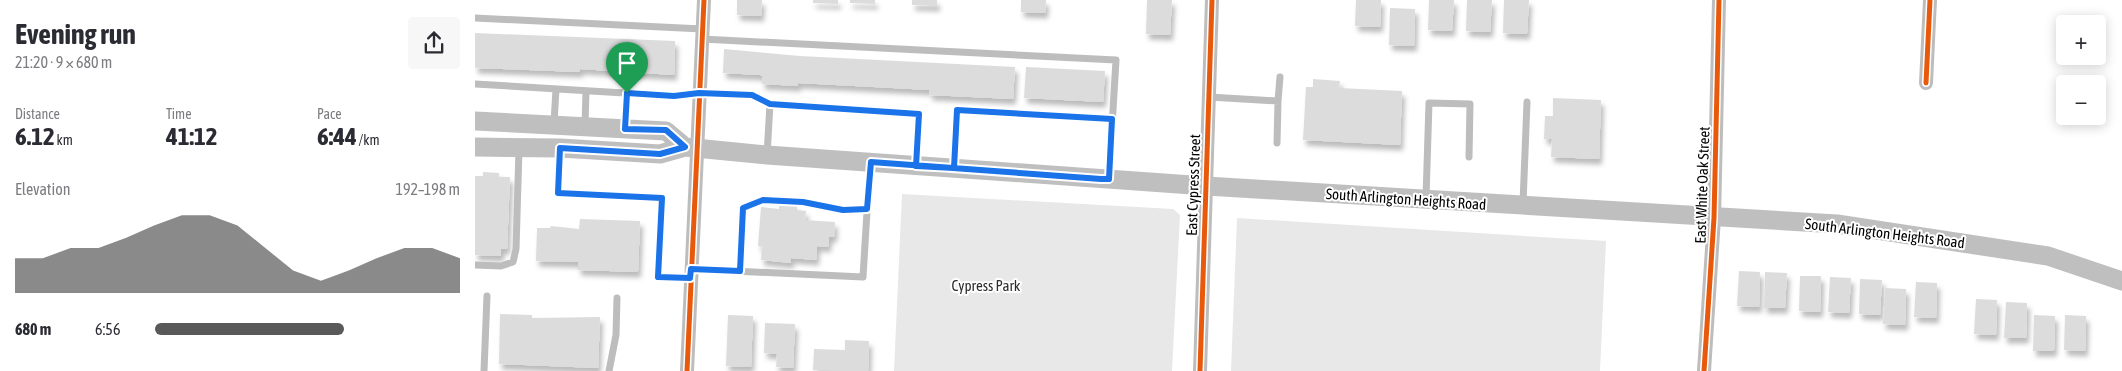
<!DOCTYPE html>
<meta charset="utf-8">
<style>
:root{--surface:#fff;--page:#f7f7f7;--text:#2b2b33;--muted:#7c7c81;--accent:#595959}
body{margin:0;font-family:"Asap Condensed",sans-serif;background:var(--page);color:var(--text);height:100vh;display:flex;flex-direction:column;font-size:19px;white-space:nowrap}
*{box-sizing:border-box;margin:0}
p{font-size:16px;color:var(--muted)}
.icon{flex:none;width:28px;height:28px;fill:none;stroke:currentColor;stroke-width:2;stroke-linecap:round;stroke-linejoin:round}
.map{position:relative;flex:1;overflow:hidden}
.sheet{display:flex;flex-direction:column;background:var(--surface);width:475px}
.sheet>*{flex:none}
.fabs{position:absolute;left:1581px;top:15px;display:grid;gap:10px}
.fabs a{display:grid;place-items:center;width:50px;height:50px;border-radius:5px;background:var(--surface);box-shadow:0 2px 12px #0003;font-size:25px}
.pin{position:absolute;display:grid;place-items:center;width:42px;height:42px;color:#fff;margin:-51px -21px;border-radius:50% 50% 50% 0;rotate:-45deg;box-shadow:0 0 5px #0007}
.pin .icon{rotate:45deg}
.round{display:grid;place-items:center;flex:none;width:52px;height:52px;border-radius:5px;background:var(--page)}
.headline{display:flex;align-items:center;justify-content:space-between;height:85px;padding:0 15px}
h1{font-size:28px;font-weight:700;line-height:38px}
.metrics{display:grid;grid-template-columns:repeat(3,1fr);gap:8px;height:85px;padding:5px 15px}
.metrics div{display:grid;align-content:center}
.metrics b{font-size:25px;font-weight:700}
.metrics small{font-size:14px;font-weight:400}
.metrics p{font-size:14px}
.chart{height:140px;padding:10px 15px}
.chart p{display:flex;justify-content:space-between}
.chart svg{width:100%;height:90px;margin-top:5px;fill:var(--accent);opacity:.7}
ul{padding:0 15px;list-style:none;font-size:16px}
li{display:grid;grid-template-columns:80px 60px 1fr;align-items:center;height:38px}
li i{height:12px;border-radius:6px;background:var(--accent)}
main{display:flex;flex:1;min-height:0}
.map>svg:first-child{display:block}
</style>
<main>
<section class="sheet">
<div class="headline"><div><h1>Evening run</h1><p>21:20 · 9 × 680 m</p></div><a class="round"><svg class="icon" aria-label="share" viewBox="0 0 24 24"><path d="M12 15V3M7 8l5-5 5 5M5 13v7h14v-7"/></svg></a></div>
<div class="metrics">
<div><p>Distance</p><b>6.12<small> km</small></b></div>
<div><p>Time</p><b>41:12</b></div>
<div><p>Pace</p><b>6:44<small> /km</small></b></div>
</div>
<div class="chart"><p><span>Elevation</span>192–198 m</p>
<svg viewBox="0 0 160 44" preserveAspectRatio="none"><path d="M0 44V27L10 27L20 22L30 22L40 17L50 11L60 6L70 6L80 11L90 22L100 33L110 38L120 33L130 27L140 22L150 22L160 27V44z"/></svg>
</div>
<ul>
<li><b>680 m</b>6:56<i style="width:62%"></i></li>
</ul>
</section>
<div class="map">
<svg width="1647" height="371" viewBox="0 0 1647 371">
<defs>
<filter id="shadow"><feDropShadow dx="3" dy="5.5" stdDeviation="2.5" flood-color="#0004"/></filter>
</defs>
<rect width="100%" height="100%" fill="#fff"/>
<!-- green -->
<path fill="#e8e8e8" d="M 427,194 L 698,209 L 705,215 L 697,371 L 419,371 Z
M 762,218 L 1131,241 L 1125,371 L 756,371 Z"/>
<!-- building -->
<path fill="#dcdcdc" filter="url(#shadow)" d="M 262,0 L 287,0 L 286,16 L 262,15 Z
M 338,0 L 363,0 L 363,4 L 338,3 Z
M 375,0 L 400,0 L 400,4 L 375,3 Z
M 437,0 L 462,0 L 462,6 L 437,5 Z
M 546,0 L 571,0 L 570,13 L 546,12 Z
M 672,0 L 697,0 L 695,35 L 671,34 Z
M 881,0 L 906,0 L 905,27 L 880,26 Z
M 954,0 L 979,0 L 977,31 L 953,30 Z
M 992,0 L 1017,0 L 1015,32 L 991,31 Z
M 1029,0 L 1054,0 L 1052,34 L 1028,33 Z
M 915,8 L 940,9 L 939,46 L 914,45 Z
M 0,33 L 200,41 L 199,75 L 105,69 L 105,72 L 0,68 Z
M 249,49 L 325,56 L 540,67 L 538,99 L 454,95 L 455,90 L 323,83 L 323,86 L 287,84 L 287,76 L 285,75 L 248,73 Z
M 551,67 L 630,71 L 628,102 L 549,98 Z
M 838,79 L 865,81 L 864,88 L 927,91 L 925,145 L 828,140 L 831,87 L 838,87 Z
M 1078,98 L 1126,100 L 1124,159 L 1076,157 L 1077,139 L 1069,139 L 1070,116 L 1078,116 Z
M 8,172 L 24,173 L 24,177 L 35,177 L 32,249 L 26,249 L 26,256 L 0,255 L 0,176 L 8,176 Z
M 304,204 L 322,206 L 322,210 L 331,211 L 330,220 L 360,222 L 359,237 L 354,237 L 353,247 L 342,246 L 341,260 L 316,258 L 316,263 L 286,260 L 287,246 L 283,246 L 286,207 L 304,209 Z
M 105,219 L 165,221 L 163,272 L 103,270 L 103,262 L 61,261 L 62,228 L 75,228 L 76,226 L 104,229 Z
M 1264,271 L 1285,272 L 1284,307 L 1262,306 Z
M 1290,272 L 1312,273 L 1310,308 L 1289,308 Z
M 1325,276 L 1346,276 L 1345,312 L 1324,311 Z
M 1355,277 L 1376,278 L 1374,313 L 1353,312 Z
M 1385,279 L 1407,280 L 1405,315 L 1384,314 Z
M 1441,282 L 1462,283 L 1461,318 L 1439,317 Z
M 1410,288 L 1431,289 L 1430,325 L 1408,324 Z
M 1501,299 L 1522,300 L 1521,335 L 1499,334 Z
M 1531,302 L 1552,303 L 1551,338 L 1529,338 Z
M 25,314 L 57,315 L 57,318 L 125,317 L 123,368 L 24,364 Z
M 253,315 L 278,316 L 276,367 L 251,366 Z
M 1559,315 L 1580,316 L 1579,351 L 1558,351 Z
M 1590,315 L 1611,316 L 1610,351 L 1589,350 Z
M 290,323 L 320,324 L 318,368 L 301,367 L 302,354 L 289,353 Z
M 370,340 L 394,341 L 393,371 L 338,370 L 339,349 L 370,350 Z"/>
<g fill="none" stroke-linecap="round" stroke-linejoin="round">
<!-- lane -->
<path stroke="#bdbdbd" stroke-width="7" d="M 0,18 L 227,29
M 227,39 L 641,60 L 634,177
M 0,84 L 199,96 L 224,93 L 277,95 L 295,104
M 734,97 L 803,101 L 802,143
M 803,101 L 805,77
M 79,123 L 81,89
M 110,125 L 111,91
M 150,129 L 151,93
M 85,149 L 83,193 L 187,198 L 183,277 L 215,279
M 292,155 L 295,104 L 444,114 L 441,165
M 479,167 L 482,110 L 637,119
M 951,197 L 954,103 L 995,104 L 994,157
M 1048,203 L 1052,102
M 0,265 L 26,266 L 38,262 L 41,249 L 44,149
M 216,269 L 388,277 L 395,163
M 265,271 L 268,208 L 288,199 L 328,202 L 368,210 L 392,209
M 9,371 L 12,296
M 134,371 L 141,335 L 142,298"/>
<!-- street -->
<path stroke="#bdbdbd" stroke-width="14" d="M 1451,83 L 1455,0
M 212,371 L 229,0
M 725,371 L 737,0
M 1229,371 L 1239,218 L 1244,0"/>
<!-- secondary -->
<path stroke="#bfbfbf" stroke-width="19" d="M 0,121 L 191,131 L 210,147
M 0,147 L 85,148 L 185,154 L 210,147 L 292,155 L 731,186 L 1362,224 L 1573,256 L 1647,281"/>
<!-- cycleway casing -->
<g stroke="#fff" stroke-width="8">
<path id="cycleway" d="M 1451,83 L 1455,0
M 212,371 L 229,0
M 725,371 L 737,0
M 1229,371 L 1239,218 L 1244,0"/>
</g>
<!-- cycleway -->
<use href="#cycleway" stroke="#e8590c" stroke-width="5"/>
</g>
<g fill="none" stroke-linecap="round" stroke-linejoin="round">
<!-- route casing -->
<g stroke="#fff" stroke-width="10">
<path id="route" d="M 152,93 L 150,129 L 191,130 L 210,147 L 185,154 L 85,148 L 83,193 L 187,198 L 183,277 L 215,278 L 216,269 L 265,271 L 268,208 L 288,200 L 328,202 L 368,210 L 392,209 L 396,162 L 626,179 L 634,179 L 637,119 L 482,110 L 479,168 L 441,166 L 444,114 L 295,104 L 277,95 L 224,93 L 199,96 L 152,93"/>
</g>
<!-- route -->
<use href="#route" stroke="#1a73e8" stroke-width="6"/>
</g>
<g text-anchor="middle" dominant-baseline="central" stroke-width="4" stroke-linejoin="round" paint-order="stroke">
<!-- street labels -->
<g font-size="15" fill="#000" stroke="#fff">
<text transform="translate(718 185) rotate(-88)">East Cypress Street</text>
<text transform="translate(1227 185) rotate(-88)">East White Oak Street</text>
<text transform="translate(931 199) rotate(4)">South Arlington Heights Road</text>
<text transform="translate(1410 233) rotate(7)">South Arlington Heights Road</text>
</g>
<!-- park labels -->
<g font-size="15" fill="#2d2d2d" stroke="#fff">
<text x="511" y="285">Cypress Park</text>
</g>
</g>
</svg>
<div class="fabs">
<a>+</a>
<a>−</a>
</div>
<div class="pin" style="left:152px;top:93px;background:#1e9e55"><svg class="icon" aria-label="arrive" viewBox="0 0 24 24"><path d="M6 21V4h12l-3 4 3 4H6"/></svg></div>
</div>
</main>
